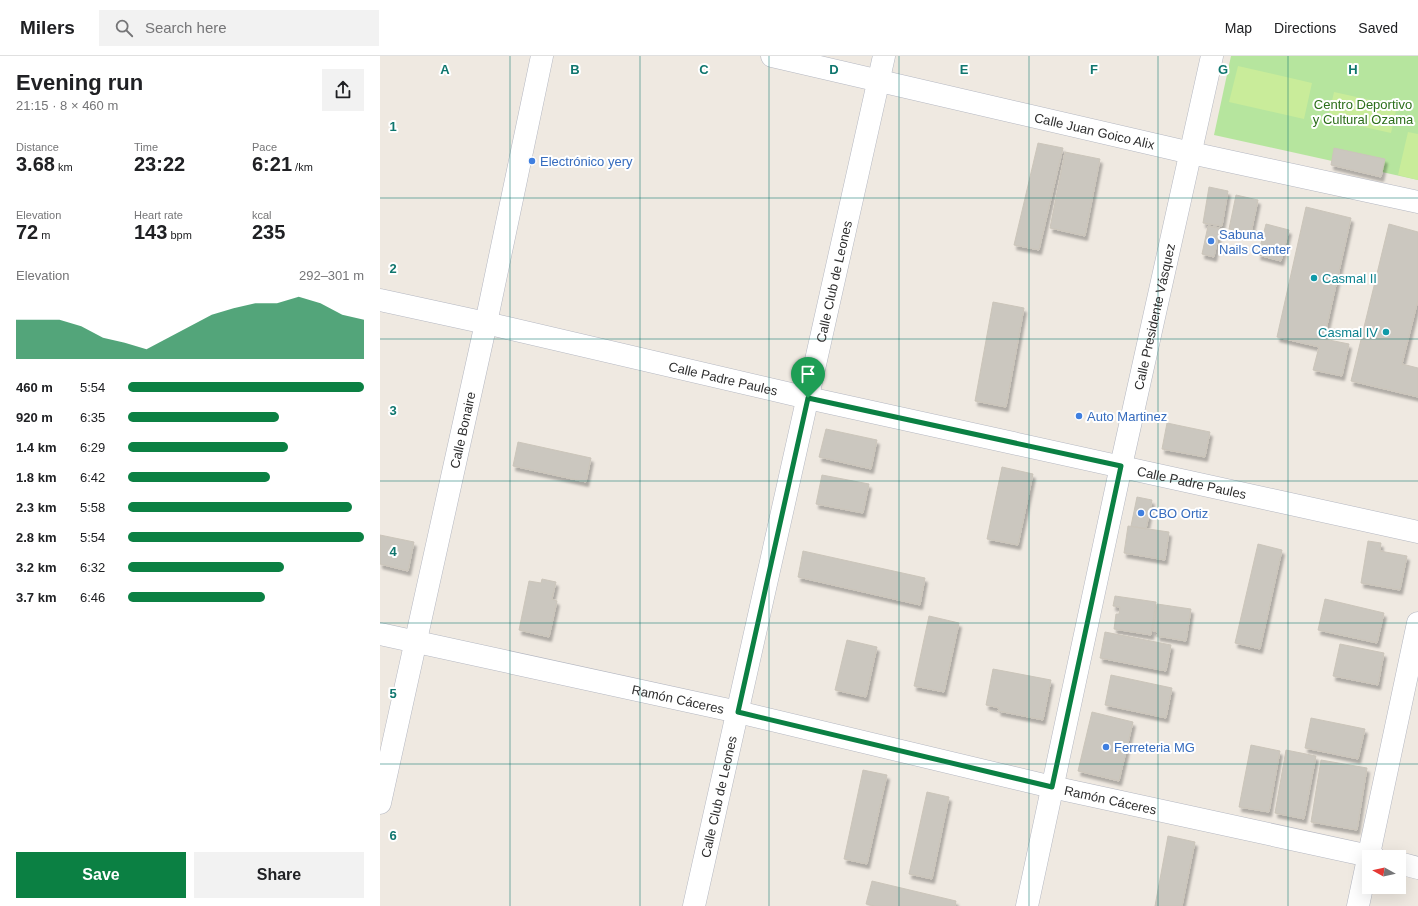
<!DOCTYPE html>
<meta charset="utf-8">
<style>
:root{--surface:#fff;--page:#f2f2f2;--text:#202124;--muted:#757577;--line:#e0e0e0;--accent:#0b8043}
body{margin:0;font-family:Helvetica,sans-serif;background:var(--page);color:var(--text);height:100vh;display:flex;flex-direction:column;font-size:15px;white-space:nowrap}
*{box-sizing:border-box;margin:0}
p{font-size:13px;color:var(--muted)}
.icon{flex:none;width:22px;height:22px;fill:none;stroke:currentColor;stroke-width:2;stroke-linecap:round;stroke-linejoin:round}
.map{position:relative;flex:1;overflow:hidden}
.drawer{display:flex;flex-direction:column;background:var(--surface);width:380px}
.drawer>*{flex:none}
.needle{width:26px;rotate:278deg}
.buttons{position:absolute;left:982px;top:794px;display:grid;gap:8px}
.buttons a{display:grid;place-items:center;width:44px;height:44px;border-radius:0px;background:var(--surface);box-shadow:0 4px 16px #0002;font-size:20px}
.pin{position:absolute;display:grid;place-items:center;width:34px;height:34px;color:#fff;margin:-41px -17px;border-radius:50% 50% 50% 0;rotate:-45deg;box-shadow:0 0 4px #0007}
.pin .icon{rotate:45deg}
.round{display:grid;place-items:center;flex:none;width:42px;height:42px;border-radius:0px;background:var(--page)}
.headline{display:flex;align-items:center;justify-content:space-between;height:68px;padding:0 16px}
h1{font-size:22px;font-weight:700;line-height:30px}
.metrics{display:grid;grid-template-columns:repeat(3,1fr);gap:6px;height:68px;padding:4px 16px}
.metrics div{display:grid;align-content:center}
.metrics b{font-size:20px;font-weight:700}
.metrics small{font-size:11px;font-weight:400}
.metrics p{font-size:11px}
.chart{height:112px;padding:8px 16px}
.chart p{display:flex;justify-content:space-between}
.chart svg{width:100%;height:72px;margin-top:4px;fill:var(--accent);opacity:.7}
.cta{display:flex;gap:8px;margin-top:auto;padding:8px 16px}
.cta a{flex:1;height:46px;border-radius:0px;background:var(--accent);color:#fff;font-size:16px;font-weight:700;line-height:46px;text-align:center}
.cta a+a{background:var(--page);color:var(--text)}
ul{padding:0 16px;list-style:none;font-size:13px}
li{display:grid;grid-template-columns:64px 48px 1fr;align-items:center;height:30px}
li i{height:10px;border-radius:5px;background:var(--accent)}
header{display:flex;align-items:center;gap:24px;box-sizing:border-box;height:56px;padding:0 20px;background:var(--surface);border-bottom:1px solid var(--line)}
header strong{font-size:19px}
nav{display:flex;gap:22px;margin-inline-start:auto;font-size:14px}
.search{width:280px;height:36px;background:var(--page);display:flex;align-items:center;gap:10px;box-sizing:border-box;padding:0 14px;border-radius:0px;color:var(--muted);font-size:15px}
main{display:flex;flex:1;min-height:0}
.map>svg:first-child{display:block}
</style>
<header>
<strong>Milers</strong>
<div class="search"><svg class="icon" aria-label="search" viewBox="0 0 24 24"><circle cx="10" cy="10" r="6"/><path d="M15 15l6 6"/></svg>Search here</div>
<nav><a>Map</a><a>Directions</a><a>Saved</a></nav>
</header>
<main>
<section class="drawer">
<div class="headline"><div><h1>Evening run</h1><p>21:15 · 8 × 460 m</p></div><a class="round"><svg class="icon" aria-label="share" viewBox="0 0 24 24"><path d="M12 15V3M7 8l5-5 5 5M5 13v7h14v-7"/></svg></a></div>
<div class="metrics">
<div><p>Distance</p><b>3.68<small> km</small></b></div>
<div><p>Time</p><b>23:22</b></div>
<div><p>Pace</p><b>6:21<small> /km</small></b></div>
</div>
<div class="metrics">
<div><p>Elevation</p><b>72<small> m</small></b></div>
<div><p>Heart rate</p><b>143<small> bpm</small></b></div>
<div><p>kcal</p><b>235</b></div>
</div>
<div class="chart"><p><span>Elevation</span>292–301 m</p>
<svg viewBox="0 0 160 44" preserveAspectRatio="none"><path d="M0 44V20L10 20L20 20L30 24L40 31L50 34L60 38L70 31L80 24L90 17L100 13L110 10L120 10L130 6L140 10L150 17L160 20V44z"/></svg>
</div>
<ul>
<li><b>460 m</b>5:54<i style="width:100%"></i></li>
<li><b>920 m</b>6:35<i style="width:64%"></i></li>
<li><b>1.4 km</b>6:29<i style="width:68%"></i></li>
<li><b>1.8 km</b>6:42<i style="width:60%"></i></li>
<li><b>2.3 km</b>5:58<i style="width:95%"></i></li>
<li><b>2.8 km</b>5:54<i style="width:100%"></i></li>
<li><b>3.2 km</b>6:32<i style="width:66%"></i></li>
<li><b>3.7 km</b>6:46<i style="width:58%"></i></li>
</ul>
<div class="cta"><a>Save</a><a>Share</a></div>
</section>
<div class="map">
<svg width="1038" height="850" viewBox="0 0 1038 850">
<defs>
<filter id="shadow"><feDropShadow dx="2.5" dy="4.5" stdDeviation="1" flood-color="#0004"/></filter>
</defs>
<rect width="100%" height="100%" fill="#efe9e1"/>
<!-- green -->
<path fill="#b6e59e" d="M 851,0 L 1038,0 L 1038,124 L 834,79 Z"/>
<!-- pitch -->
<path fill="#c9ec9a" d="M 858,10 L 932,27 L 924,63 L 849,46 Z
M 954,36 L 1017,50 L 1011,77 L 948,63 Z
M 1028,76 L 1038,78 L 1038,124 L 1018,119 Z"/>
<!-- building -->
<path fill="#cbc7bf" stroke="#cbc5ba" filter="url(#shadow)" d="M 658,87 L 683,92 L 659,194 L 634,189 Z
M 954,92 L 1005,103 L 1001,121 L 951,109 Z
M 685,96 L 720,103 L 705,180 L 670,172 Z
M 829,131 L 848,135 L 842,170 L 823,167 Z
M 856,139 L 878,144 L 871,177 L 849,173 Z
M 926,151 L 971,162 L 944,283 L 969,288 L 962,320 L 933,314 L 939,291 L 897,281 Z
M 886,168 L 909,174 L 901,205 L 878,199 Z
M 1009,168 L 1038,176 L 1038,244 L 1022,308 L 1038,312 L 1038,341 L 971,325 Z
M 828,170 L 840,172 L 834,201 L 822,198 Z
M 613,246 L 644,252 L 626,351 L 595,345 Z
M 787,367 L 830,376 L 825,401 L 782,393 Z
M 446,373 L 497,384 L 491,413 L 439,401 Z
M 138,386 L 211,402 L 206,426 L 133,410 Z
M 622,411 L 653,418 L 638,489 L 607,483 Z
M 442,419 L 489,428 L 483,457 L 436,448 Z
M 757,441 L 772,444 L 766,473 L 751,470 Z
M 748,470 L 789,476 L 785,504 L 744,497 Z
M 0,479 L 34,486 L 28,515 L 0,508 Z
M 988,485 L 1001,487 L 1000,495 L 1027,500 L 1020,534 L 981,527 Z
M 878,488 L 902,494 L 880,593 L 855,587 Z
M 423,495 L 545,522 L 540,549 L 418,521 Z
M 162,523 L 176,526 L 172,543 L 177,545 L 169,581 L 139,574 L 149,525 L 161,527 Z
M 735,540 L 776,546 L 771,579 L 734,573 L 736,558 L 739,558 L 740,551 L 733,550 Z
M 945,543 L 1004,557 L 997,587 L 938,574 Z
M 777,548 L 811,553 L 806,585 L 777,580 L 778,576 L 773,575 Z
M 549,560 L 579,567 L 564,636 L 534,630 Z
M 725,576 L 791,589 L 786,615 L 720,602 Z
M 467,584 L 497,591 L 486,641 L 455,634 Z
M 960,588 L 1004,597 L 998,629 L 953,620 Z
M 613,613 L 671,624 L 663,664 L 618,655 L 619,652 L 606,649 Z
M 731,619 L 792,632 L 786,662 L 725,649 Z
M 712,656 L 753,666 L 739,725 L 698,715 Z
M 931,662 L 985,673 L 978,703 L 925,692 Z
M 871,689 L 900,695 L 889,756 L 859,751 Z
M 906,694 L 936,700 L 924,763 L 895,757 Z
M 941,704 L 987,712 L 977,774 L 931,766 Z
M 483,714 L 507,719 L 487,808 L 464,803 Z
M 547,736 L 569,741 L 552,823 L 529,818 Z
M 788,780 L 815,786 L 802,850 L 775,850 Z
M 492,825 L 576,845 L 575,850 L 495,850 L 486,848 Z"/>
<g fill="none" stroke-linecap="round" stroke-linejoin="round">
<!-- minor casing -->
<g stroke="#b4b7c1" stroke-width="23">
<g id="minor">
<path id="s1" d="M 392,0 L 811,97 L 1038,146"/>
<path id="s2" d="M 0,244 L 106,267 L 428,342 L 1038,476"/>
<path id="s3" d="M 0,578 L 358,656 L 672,731 L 994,801"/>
<path id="s4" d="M 0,747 L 106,267 L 162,0"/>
<path d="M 1019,807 L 1038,812"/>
<path id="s5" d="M 314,850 L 504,0"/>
<path id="s6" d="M 647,850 L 741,410 L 832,0"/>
<path d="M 978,850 L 1038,567"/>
</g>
</g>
<!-- minor -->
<use href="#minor" stroke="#fff" stroke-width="22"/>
</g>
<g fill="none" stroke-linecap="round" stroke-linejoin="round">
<!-- route casing -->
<g stroke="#fff" stroke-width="8">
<path id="route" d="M 428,342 L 741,410 L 672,731 L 358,656 Z"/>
</g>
<!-- route -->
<use href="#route" stroke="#0b8043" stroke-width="5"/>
</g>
<!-- grid -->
<path fill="none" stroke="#0f766e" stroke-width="1" stroke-opacity="0.55" d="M 130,0 L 130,850M 260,0 L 260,850M 389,0 L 389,850M 519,0 L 519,850M 649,0 L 649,850M 778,0 L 778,850M 908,0 L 908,850M 0,142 L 1038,142M 0,283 L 1038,283M 0,425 L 1038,425M 0,567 L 1038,567M 0,708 L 1038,708"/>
<!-- markers -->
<g fill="#3f7fe0" stroke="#fff" stroke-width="1.5">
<circle cx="152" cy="105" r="4"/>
<circle cx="831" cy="185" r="4"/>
<circle cx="699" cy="360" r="4"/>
<circle cx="761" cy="457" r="4"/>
<circle cx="726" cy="691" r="4"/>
</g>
<g fill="#0f9aa8" stroke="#fff" stroke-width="1.5">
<circle cx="934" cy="222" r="4"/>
<circle cx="1006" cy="276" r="4"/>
</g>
<g text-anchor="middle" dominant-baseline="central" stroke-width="4" stroke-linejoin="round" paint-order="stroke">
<!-- park labels -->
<g font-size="13" fill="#2c6e1b" stroke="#fff">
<text x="983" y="48">Centro Deportivo<tspan x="983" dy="15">y Cultural Ozama</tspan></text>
</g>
<!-- street labels -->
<g font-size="13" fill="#2e2e2e" stroke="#fff">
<text stroke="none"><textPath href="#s1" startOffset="331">Calle Juan Goico Alix</textPath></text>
<text stroke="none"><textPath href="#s5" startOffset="640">Calle Club de Leones</textPath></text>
<text stroke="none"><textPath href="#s6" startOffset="603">Calle Presidente Vásquez</textPath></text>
<text stroke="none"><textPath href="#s2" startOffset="352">Calle Padre Paules</textPath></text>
<text stroke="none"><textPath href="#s4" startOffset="382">Calle Bonaire</textPath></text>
<text stroke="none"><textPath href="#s2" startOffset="832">Calle Padre Paules</textPath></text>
<text stroke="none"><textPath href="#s3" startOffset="305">Ramón Cáceres</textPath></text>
<text stroke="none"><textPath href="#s5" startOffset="112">Calle Club de Leones</textPath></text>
<text stroke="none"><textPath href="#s3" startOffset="749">Ramón Cáceres</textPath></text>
</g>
<!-- shop labels -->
<g font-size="13" fill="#366cbe" stroke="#fff" text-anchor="start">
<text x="160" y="105">Electrónico yery</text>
<text x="839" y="178">Sabuna<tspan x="839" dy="15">Nails Center</tspan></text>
<text x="707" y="360">Auto Martinez</text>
<text x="769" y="457">CBO Ortiz</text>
<text x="734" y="691">Ferreteria MG</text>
</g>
<!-- culture labels -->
<g font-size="13" fill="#0d838f" stroke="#fff" text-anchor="start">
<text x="942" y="222">Casmal II</text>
<text x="998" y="276" text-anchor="end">Casmal IV</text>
</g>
</g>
<g font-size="13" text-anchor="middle" font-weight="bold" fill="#0f766e" stroke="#fff" stroke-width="4" stroke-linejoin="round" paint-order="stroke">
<text x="65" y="18">A</text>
<text x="195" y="18">B</text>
<text x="324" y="18">C</text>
<text x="454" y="18">D</text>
<text x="584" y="18">E</text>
<text x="714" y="18">F</text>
<text x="843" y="18">G</text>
<text x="973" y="18">H</text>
<text x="13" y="75">1</text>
<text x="13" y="217">2</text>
<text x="13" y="359">3</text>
<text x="13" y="500">4</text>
<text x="13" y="642">5</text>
<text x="13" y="784">6</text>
</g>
</svg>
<div class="buttons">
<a><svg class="needle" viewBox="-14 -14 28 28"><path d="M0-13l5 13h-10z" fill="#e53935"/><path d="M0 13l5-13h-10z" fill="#757577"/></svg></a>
</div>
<div class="pin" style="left:428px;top:342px;background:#1e9e55"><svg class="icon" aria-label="arrive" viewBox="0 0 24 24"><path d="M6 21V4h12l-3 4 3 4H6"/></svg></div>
</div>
</main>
